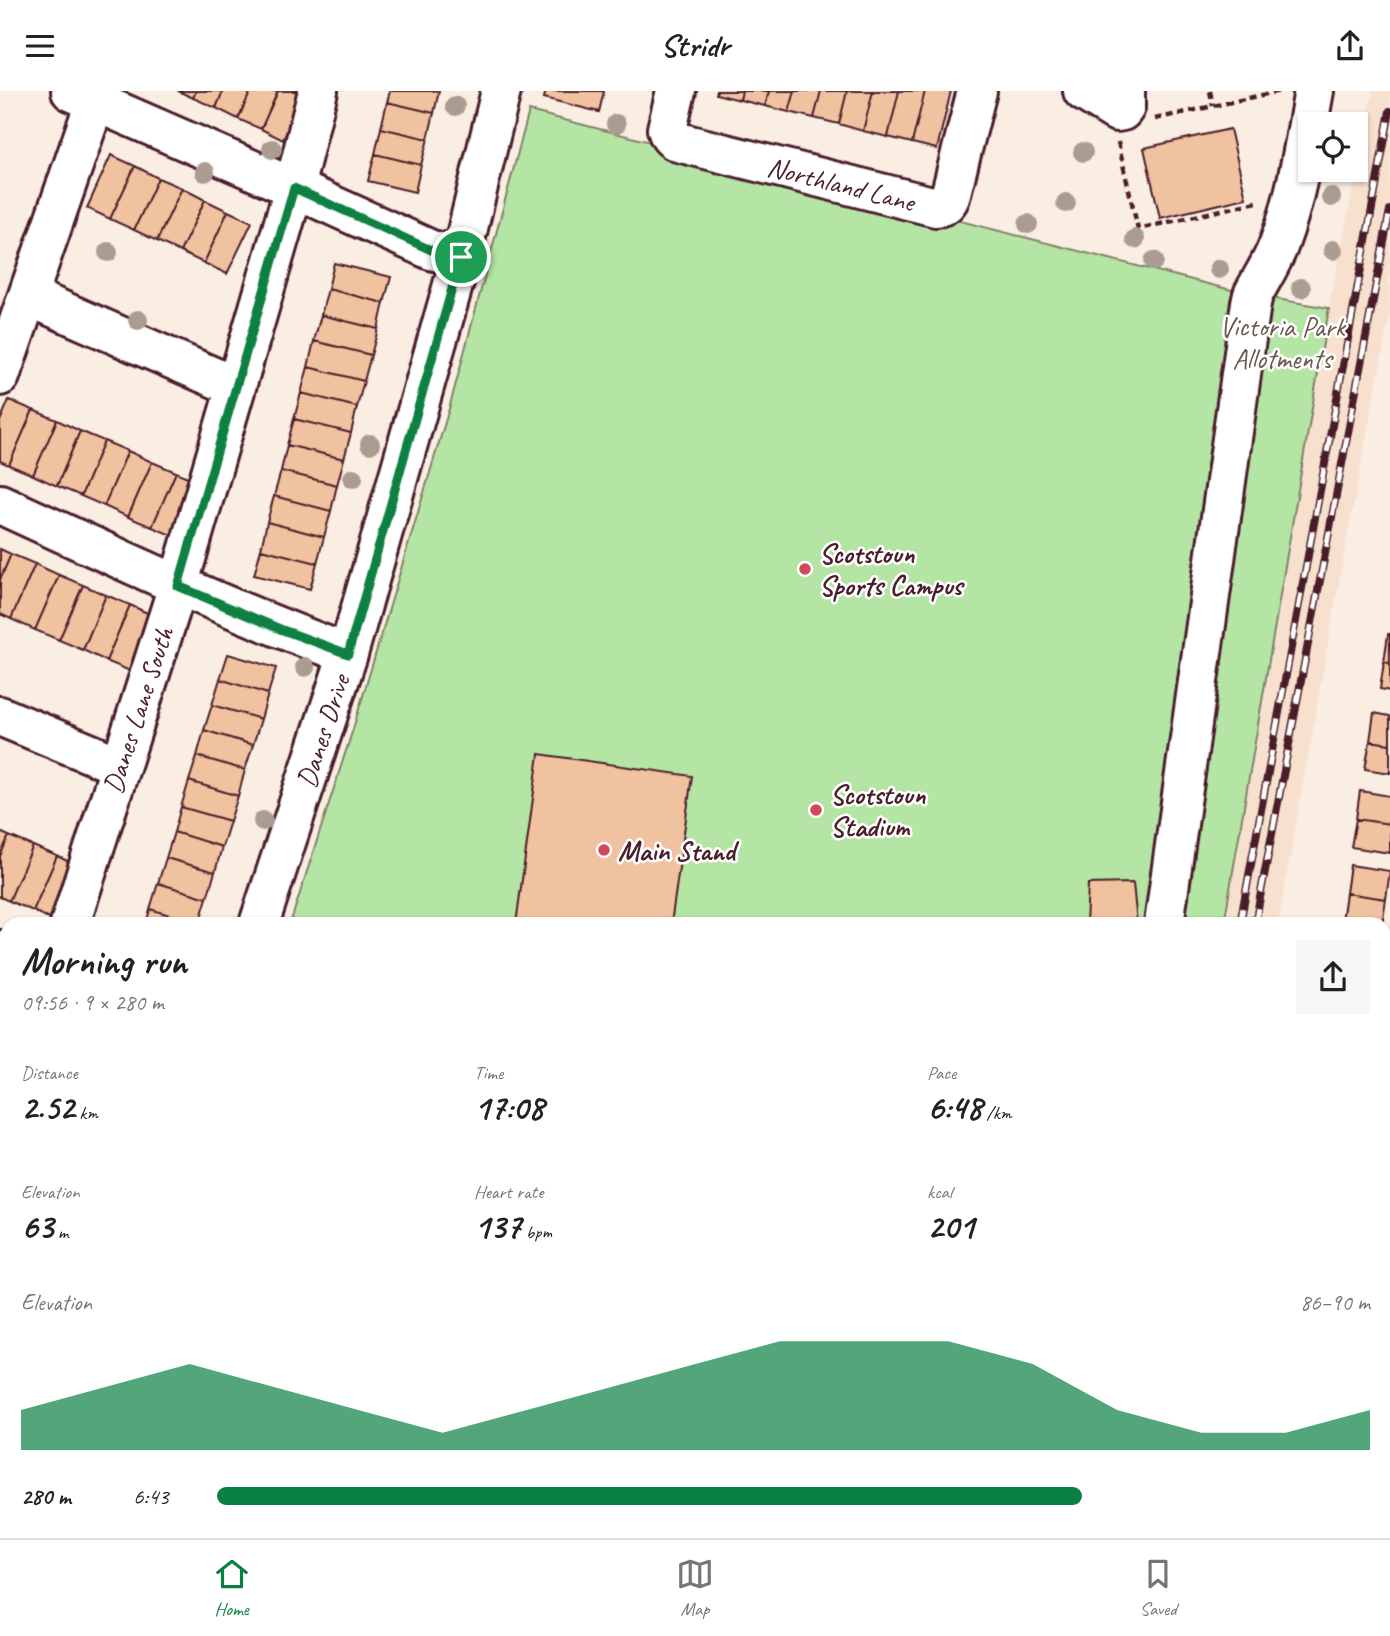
<!DOCTYPE html>
<meta charset="utf-8">
<style>
:root{--surface:#fff;--page:#f6f6f6;--text:#222;--muted:#767676;--line:#e0e0e0;--accent:#0b8043}
body{margin:0;font-family:Caveat,sans-serif;background:var(--page);color:var(--text);height:100vh;display:flex;flex-direction:column;font-size:26px;white-space:nowrap}
*{box-sizing:border-box;margin:0}
p{font-size:23px;color:var(--muted)}
.icon{flex:none;width:38px;height:38px;fill:none;stroke:currentColor;stroke-width:2;stroke-linecap:round;stroke-linejoin:round}
.map{position:relative;flex:1;overflow:hidden}
.drawer{position:absolute;left:0px;top:826px;width:1391px;height:621px;display:flex;flex-direction:column;background:var(--surface);border-radius:21px 21px 0 0;box-shadow:0 2px 5px #0004}
.drawer>*{flex:none}
.tools{position:absolute;left:1298px;top:21px;display:grid;gap:14px}
.tools a{display:grid;place-items:center;width:70px;height:70px;border-radius:0px;background:var(--surface);box-shadow:0 2px 5px #0004;font-size:35px}
.pin{position:absolute;display:grid;place-items:center;width:60px;height:60px;color:#fff;margin:-30px;border:4px solid #fff;border-radius:50%;box-shadow:0 2px 7px #0007}
.round{display:grid;place-items:center;flex:none;width:74px;height:74px;border-radius:0px;background:var(--page)}
.summary{display:flex;align-items:center;justify-content:space-between;height:119px;padding:0 21px}
h1{font-size:38px;font-weight:600;line-height:52px}
.stats{display:grid;grid-template-columns:repeat(3,1fr);gap:10px;height:119px;padding:7px 21px}
.stats div{display:grid;align-content:center}
.stats b{font-size:35px;font-weight:600}
.stats small{font-size:19px;font-weight:400}
.stats p{font-size:19px}
.chart{height:196px;padding:14px 21px}
.chart p{display:flex;justify-content:space-between}
.chart svg{width:100%;height:126px;margin-top:7px;fill:var(--accent);opacity:.7}
ul{padding:0 21px;list-style:none;font-size:23px}
li{display:grid;grid-template-columns:112px 84px 1fr;align-items:center;height:52px}
li i{height:18px;border-radius:9px;background:var(--accent)}
header{display:flex;justify-content:space-between;align-items:center;height:91px;padding:0 21px;background:var(--surface);font-size:32px;font-weight:600}
.tab-bar{display:flex;justify-content:space-around;align-items:center;height:98px;border-top:2px solid var(--line);background:var(--surface);font-size:19px;color:var(--muted)}
.tab-bar a{display:grid;justify-items:center;gap:4px}
.tab-bar .on{color:var(--accent)}
.map>svg:first-child{display:block}
</style>
<header><svg class="icon" aria-label="menu" viewBox="0 0 24 24"><path d="M4 6h16M4 12h16M4 18h16"/></svg>Stridr<svg class="icon" aria-label="share" viewBox="0 0 24 24"><path d="M12 15V3M7 8l5-5 5 5M5 13v7h14v-7"/></svg></header>
<div class="map">
<svg width="1390" height="1447" viewBox="0 0 1390 1447">
<rect width="100%" height="100%" fill="#faede2"/>
<filter id="ink" filterUnits="userSpaceOnUse"><feTurbulence type="fractalNoise" baseFrequency=".0143" numOctaves="2"/><feDisplacementMap in="SourceGraphic" scale="14" xChannelSelector="R" yChannelSelector="G"/><feConvolveMatrix kernelMatrix="1 2 1 2 8 2 1 2 1" color-interpolation-filters="sRGB"/></filter>
<g filter="url(#ink)">
<!-- built -->
<path fill="#f7e0ce" d="M 1373,0 L 1390,0 L 1390,222 L 1343,468 L 1278,833 L 1224,833 L 1329,217 Z
M 1139,1440 L 1197,1440 L 1197,1447 L 1139,1447 Z"/>
<!-- green -->
<path fill="#b4e5a5" stroke="#7f8268" stroke-width="2" d="M 529,20 L 1247,203 L 1329,217 L 1224,833 L 290,833 L 353,638 L 449,318 Z
M 100,1440 L 1139,1440 L 1139,1447 L 94,1447 Z"/>
<!-- building -->
<path fill="#f0c29f" stroke="#4a1f2b" stroke-width="2" d="M 178,0 L 196,0 L 193,7 Z
M 196,0 L 223,0 L 216,17 L 193,7 Z
M 223,0 L 251,0 L 238,28 L 216,17 Z
M 251,0 L 278,0 L 261,38 L 238,28 Z
M 278,0 L 306,0 L 283,49 L 261,38 Z
M 390,0 L 439,0 L 434,22 L 387,11 Z
M 546,0 L 604,0 L 599,21 L 544,7 Z
M 716,0 L 742,0 L 740,9 L 716,3 Z
M 742,0 L 769,0 L 765,15 L 740,9 Z
M 769,0 L 795,0 L 789,21 L 765,15 Z
M 795,0 L 821,0 L 814,27 L 789,21 Z
M 821,0 L 847,0 L 839,33 L 814,27 Z
M 847,0 L 873,0 L 863,40 L 839,33 Z
M 873,0 L 899,0 L 888,46 L 863,40 Z
M 899,0 L 925,0 L 912,52 L 888,46 Z
M 925,0 L 951,0 L 937,58 L 912,52 Z
M 387,11 L 434,22 L 428,48 L 381,37 Z
M 381,37 L 428,48 L 421,74 L 375,63 Z
M 1230,38 L 1246,107 L 1160,127 L 1144,57 Z
M 375,63 L 421,74 L 415,101 L 368,90 Z
M 111,64 L 135,75 L 110,128 L 87,117 Z
M 135,75 L 158,87 L 134,139 L 110,128 Z
M 158,87 L 182,97 L 157,150 L 134,139 Z
M 182,97 L 205,109 L 180,161 L 157,150 Z
M 205,109 L 228,120 L 204,172 L 180,161 Z
M 228,120 L 252,131 L 227,183 L 204,172 Z
M 334,172 L 391,186 L 384,212 L 328,198 Z
M 328,198 L 384,212 L 378,238 L 321,224 Z
M 321,224 L 378,238 L 371,264 L 314,250 Z
M 314,250 L 371,264 L 364,290 L 308,276 Z
M 308,276 L 364,290 L 357,316 L 301,302 Z
M 301,302 L 357,316 L 351,342 L 294,328 Z
M 9,309 L 33,319 L 9,374 L 0,370 L 0,330 Z
M 33,319 L 57,329 L 33,384 L 9,374 Z
M 294,328 L 351,342 L 344,368 L 287,354 Z
M 57,329 L 80,340 L 57,395 L 33,384 Z
M 80,340 L 104,350 L 81,405 L 57,395 Z
M 104,350 L 128,360 L 104,415 L 81,405 Z
M 287,354 L 344,368 L 337,394 L 281,380 Z
M 128,360 L 152,371 L 128,426 L 104,415 Z
M 152,371 L 176,381 L 152,436 L 128,426 Z
M 281,380 L 337,394 L 331,420 L 274,405 Z
M 176,381 L 199,391 L 176,446 L 152,436 Z
M 274,405 L 331,420 L 324,446 L 267,431 Z
M 267,431 L 324,446 L 317,472 L 261,458 Z
M 0,458 L 11,463 L 0,489 Z
M 261,458 L 317,472 L 310,498 L 254,484 Z
M 11,463 L 35,473 L 11,528 L 0,523 L 0,489 Z
M 35,473 L 59,484 L 35,539 L 11,528 Z
M 59,484 L 83,494 L 59,549 L 35,539 Z
M 83,494 L 106,504 L 83,559 L 59,549 Z
M 106,504 L 130,514 L 106,570 L 83,559 Z
M 130,514 L 154,525 L 130,580 L 106,570 Z
M 1388,543 L 1390,543 L 1390,572 L 1384,571 Z
M 228,563 L 276,577 L 268,603 L 220,588 Z
M 1384,571 L 1390,572 L 1390,600 L 1380,598 Z
M 220,588 L 268,603 L 261,628 L 212,614 Z
M 212,614 L 261,628 L 253,654 L 204,639 Z
M 1374,622 L 1390,625 L 1390,653 L 1370,650 Z
M 204,639 L 253,654 L 245,679 L 197,665 Z
M 1370,650 L 1390,653 L 1390,682 L 1365,678 Z
M 539,663 L 692,685 L 671,833 L 516,833 Z
M 197,665 L 245,679 L 238,705 L 189,690 Z
M 189,690 L 238,705 L 230,730 L 181,716 Z
M 1360,700 L 1390,705 L 1390,733 L 1356,728 Z
M 181,716 L 230,730 L 222,756 L 174,741 Z
M 1356,728 L 1390,733 L 1390,762 L 1351,756 Z
M 0,741 L 9,745 L 0,765 Z
M 174,741 L 222,756 L 215,781 L 166,767 Z
M 9,745 L 33,755 L 9,810 L 0,806 L 0,765 Z
M 33,755 L 57,765 L 33,820 L 9,810 Z
M 57,765 L 80,776 L 57,831 L 33,820 Z
M 166,767 L 215,781 L 207,807 L 158,792 Z
M 1350,774 L 1390,780 L 1386,808 L 1346,802 Z
M 158,792 L 207,807 L 199,833 L 150,818 Z
M 1133,792 L 1137,833 L 1086,833 L 1088,793 Z
M 1346,802 L 1386,808 L 1382,833 L 1364,833 L 1342,830 Z
M 150,818 L 199,833 L 146,833 Z
M 0,919 L 7,922 L 7,950 L 0,966 Z
M 0,1176 L 7,1179 L 7,1195 L 0,1193 Z
M 0,1209 L 7,1212 L 7,1232 L 0,1229 Z
M 0,1229 L 7,1232 L 7,1270 L 0,1268 Z
M 0,1357 L 6,1359 L 0,1374 Z
M 1248,1440 L 1289,1440 L 1289,1443 L 1248,1442 Z"/>
<g fill="none" stroke-linecap="round" stroke-linejoin="round">
<!-- minor casing -->
<g stroke="#4a1f2b" stroke-width="44">
<path id="minor" d="M 71,0 L 294,97 L 431,159 L 461,166
M 676,0 L 667,38 C 669,45 671,48 678,51 L 936,116 C 944,115 947,113 950,106 L 977,0
M 1083,0 L 1117,21 L 1122,20 L 1125,16 L 1125,0
M 28,205 L 236,296
M 0,285 L 99,0
M 0,413 C 115,466 229,519 348,563
M 0,625 L 120,675
M 70,833 L 178,495 L 294,97 L 318,0
M 259,833 L 348,563 L 461,166 L 501,0
M 1164,833 L 1251,212 L 1253,204 C 1262,186 1274,169 1280,150 C 1297,105 1305,48 1314,0
M 0,859 L 7,862
M 0,1011 L 7,994
M 1384,1016 L 1390,984
M 0,1306 L 7,1309
M 528,1440 L 534,1447
M 37,1447 L 41,1440
M 1078,1447 L 1079,1440
M 1327,1447 L 1327,1440"/>
</g>
<!-- path -->
<path stroke="#4a1f2b" stroke-width="4.5" stroke-dasharray="7 5" stroke-linecap="butt" d="M 1210,0 L 1213,15
M 1155,28 L 1280,0
M 1118,51 L 1138,138 L 1257,111
M 395,1440 L 397,1447"/>
<!-- minor -->
<use href="#minor" stroke="#fff" stroke-width="38"/>
<!-- rail casing -->
<g stroke="#4a1f2b" stroke-width="8">
<path id="rail" d="M 1240,833 L 1390,20
M 1255,833 L 1390,119
M 1165,1447 L 1165,1440
M 1178,1447 L 1179,1440"/>
</g>
<!-- rail -->
<use href="#rail" stroke="#fff" stroke-width="5" stroke-dasharray="16" stroke-linecap="butt"/>
</g>
<!-- trees -->
<g fill="#ab9c92">
<circle cx="455" cy="15" r="10"/>
<circle cx="616" cy="33" r="10"/>
<circle cx="272" cy="58" r="10"/>
<circle cx="1083" cy="61" r="10"/>
<circle cx="205" cy="81" r="10"/>
<circle cx="1331" cy="106" r="10"/>
<circle cx="1066" cy="112" r="10"/>
<circle cx="1028" cy="133" r="10"/>
<circle cx="1135" cy="148" r="10"/>
<circle cx="1333" cy="159" r="10"/>
<circle cx="108" cy="161" r="10"/>
<circle cx="1154" cy="170" r="10"/>
<circle cx="1219" cy="178" r="10"/>
<circle cx="1301" cy="197" r="10"/>
<circle cx="138" cy="229" r="10"/>
<circle cx="370" cy="353" r="10"/>
<circle cx="353" cy="387" r="10"/>
<circle cx="305" cy="576" r="10"/>
<circle cx="263" cy="730" r="10"/>
</g>
</g>
<g fill="none" stroke-linecap="round" stroke-linejoin="round" filter="url(#ink)">
<!-- route casing -->
<g stroke="#fff" stroke-width="14">
<path id="route" d="M 294,97 L 431,159 L 461,166 L 348,563 L 280,538 L 178,495 Z"/>
</g>
<!-- route -->
<use href="#route" stroke="#0b8043" stroke-width="9"/>
</g>
<!-- markers -->
<g fill="#d1495b" stroke="#fff" stroke-width="2.5">
<circle cx="805" cy="478" r="7"/>
<circle cx="816" cy="719" r="7"/>
<circle cx="604" cy="759" r="7"/>
</g>
<g text-anchor="middle" dominant-baseline="central" stroke-width="5" stroke-linejoin="round" paint-order="stroke">
<!-- street labels -->
<g font-size="28" fill="#4a1f2b" stroke="#fff">
<text transform="translate(841 93) rotate(14)">Northland Lane</text>
<text transform="translate(138 619) rotate(-72)">Danes Lane South</text>
<text transform="translate(323 640) rotate(-72)">Danes Drive</text>
</g>
<!-- park labels -->
<g font-size="28" fill="#6a5a50" stroke="#fff">
<text x="1282" y="235">Victoria Park<tspan x="1282" dy="32">Allotments</tspan></text>
</g>
<!-- poi labels -->
<g font-size="28" font-weight="bold" fill="#4a1f2b" stroke="#fff" text-anchor="start">
<text x="819" y="462">Scotstoun<tspan x="819" dy="32">Sports Campus</tspan></text>
<text x="830" y="703">Scotstoun<tspan x="830" dy="32">Stadium</tspan></text>
<text x="618" y="759">Main Stand</text>
</g>
</g>
</svg>
<div class="tools">
<a><svg class="icon" aria-label="locate" viewBox="0 0 24 24"><circle cx="12" cy="12" r="6"/><path d="M12 2v4M12 18v4M2 12h4M18 12h4"/></svg></a>
</div>
<div class="pin" style="left:461px;top:166px;background:#1e9e55"><svg class="icon" aria-label="arrive" viewBox="0 0 24 24"><path d="M6 21V4h12l-3 4 3 4H6"/></svg></div>
<section class="drawer">
<div class="summary"><div><h1>Morning run</h1><p>09:56 · 9 × 280 m</p></div><a class="round"><svg class="icon" aria-label="share" viewBox="0 0 24 24"><path d="M12 15V3M7 8l5-5 5 5M5 13v7h14v-7"/></svg></a></div>
<div class="stats">
<div><p>Distance</p><b>2.52<small> km</small></b></div>
<div><p>Time</p><b>17:08</b></div>
<div><p>Pace</p><b>6:48<small> /km</small></b></div>
</div>
<div class="stats">
<div><p>Elevation</p><b>63<small> m</small></b></div>
<div><p>Heart rate</p><b>137<small> bpm</small></b></div>
<div><p>kcal</p><b>201</b></div>
</div>
<div class="chart"><p><span>Elevation</span>86–90 m</p>
<svg viewBox="0 0 160 44" preserveAspectRatio="none"><path d="M0 44V30L10 22L20 14L30 22L40 30L50 38L60 30L70 22L80 14L90 6L100 6L110 6L120 14L130 30L140 38L150 38L160 30V44z"/></svg>
</div>
<ul>
<li><b>280 m</b>6:43<i style="width:75%"></i></li>
</ul>
</section>
</div>
<nav class="tab-bar">
<a class="on"><svg class="icon" aria-label="home" viewBox="0 0 24 24"><path d="M3 11l9-7 9 7M6 9v11h12V9"/></svg>Home</a>
<a><svg class="icon" aria-label="map" viewBox="0 0 24 24"><path d="M3 6l6-2 6 2 6-2v14l-6 2-6-2-6 2zM9 4v14M15 6v14"/></svg>Map</a>
<a><svg class="icon" aria-label="saved" viewBox="0 0 24 24"><path d="M7 4h10v16l-5-4-5 4z"/></svg>Saved</a>
</nav>
